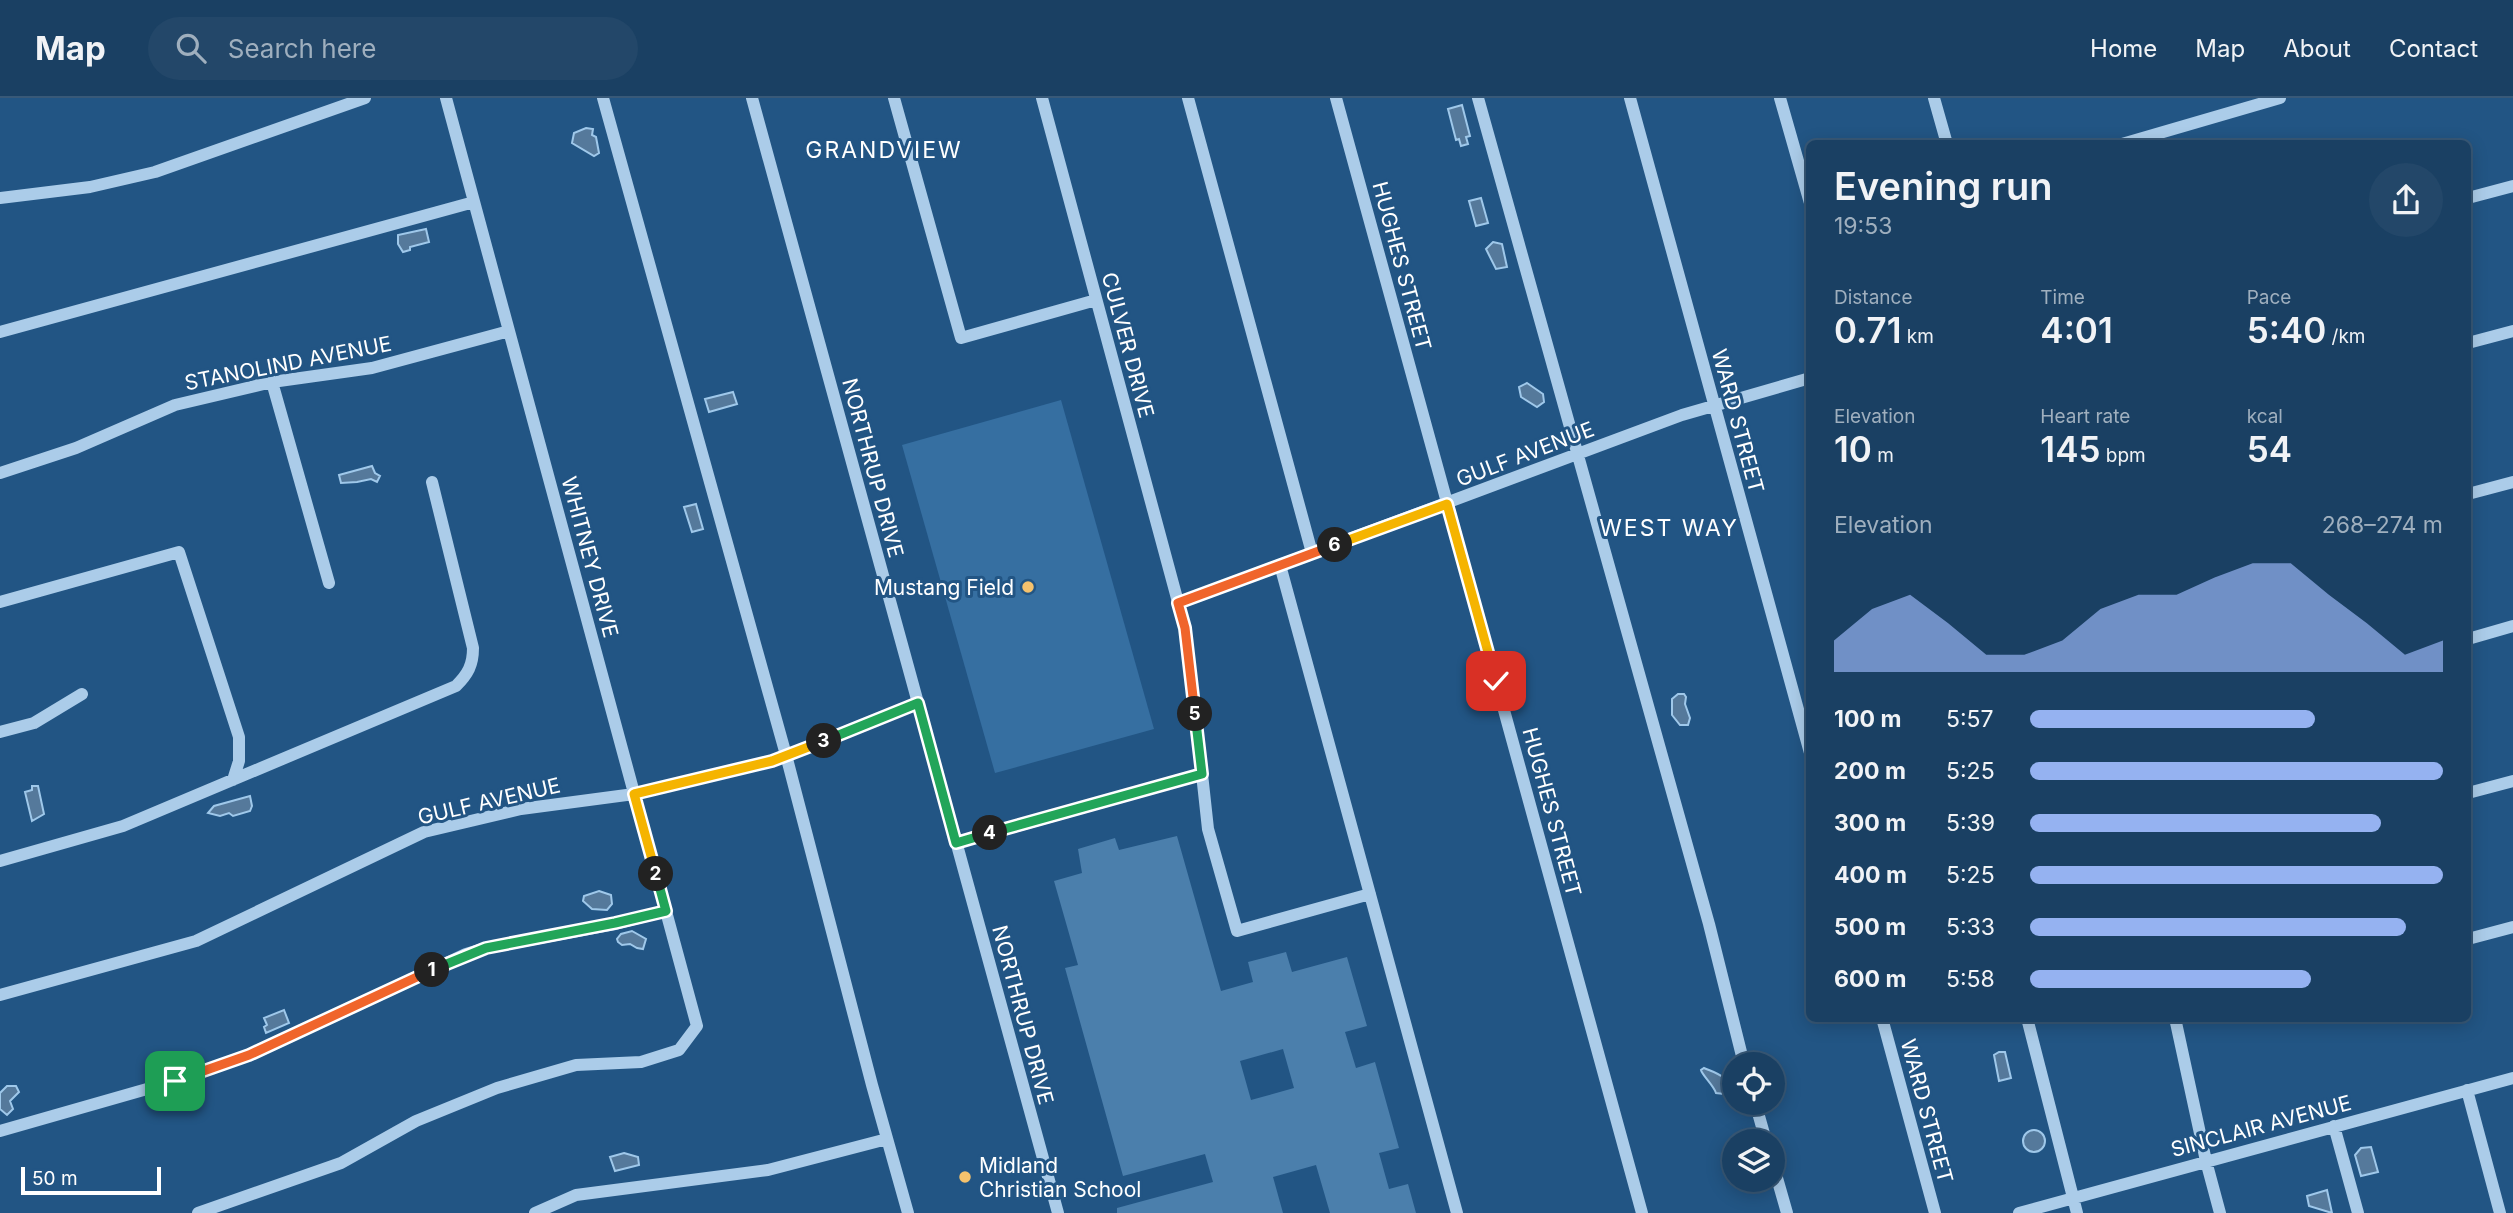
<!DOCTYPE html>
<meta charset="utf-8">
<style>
:root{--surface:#1a4063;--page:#234769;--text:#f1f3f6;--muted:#9fafbe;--line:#385978;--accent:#95b2f1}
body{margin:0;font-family:Inter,sans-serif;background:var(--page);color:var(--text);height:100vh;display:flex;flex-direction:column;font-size:26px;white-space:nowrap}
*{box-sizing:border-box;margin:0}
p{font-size:23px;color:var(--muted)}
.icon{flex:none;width:38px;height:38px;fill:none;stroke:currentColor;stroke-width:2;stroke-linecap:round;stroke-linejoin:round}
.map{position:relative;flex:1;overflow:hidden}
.side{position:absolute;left:1806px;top:42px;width:665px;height:882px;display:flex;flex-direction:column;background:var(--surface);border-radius:10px;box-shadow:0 4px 18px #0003,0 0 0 2px var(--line)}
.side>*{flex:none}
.buttons{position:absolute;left:1722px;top:954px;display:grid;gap:14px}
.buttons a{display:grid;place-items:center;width:63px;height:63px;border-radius:50%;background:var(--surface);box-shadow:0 4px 18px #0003,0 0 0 2px var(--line);font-size:35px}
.scale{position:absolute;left:21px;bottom:18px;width:140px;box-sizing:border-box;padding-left:7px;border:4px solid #fff;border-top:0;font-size:19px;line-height:24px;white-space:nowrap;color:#fff;-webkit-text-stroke:5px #225584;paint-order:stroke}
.pin{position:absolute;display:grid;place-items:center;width:60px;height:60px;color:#fff;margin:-30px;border-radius:14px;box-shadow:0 4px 10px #0006}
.km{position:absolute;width:35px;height:35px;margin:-18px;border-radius:50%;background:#222;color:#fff;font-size:19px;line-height:35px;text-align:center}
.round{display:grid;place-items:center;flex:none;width:74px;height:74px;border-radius:37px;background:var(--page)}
.summary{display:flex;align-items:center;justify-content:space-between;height:119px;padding:0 28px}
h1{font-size:38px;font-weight:600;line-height:52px}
.metrics{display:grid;grid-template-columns:repeat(3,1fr);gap:10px;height:119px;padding:7px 28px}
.metrics div{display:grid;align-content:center}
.metrics b{font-size:35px;font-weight:600}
.metrics small{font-size:19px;font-weight:400}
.metrics p{font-size:19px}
.chart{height:196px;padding:14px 28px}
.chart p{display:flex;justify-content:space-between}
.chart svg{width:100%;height:126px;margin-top:7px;fill:var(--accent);opacity:.7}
ul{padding:0 28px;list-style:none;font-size:23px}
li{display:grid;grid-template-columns:112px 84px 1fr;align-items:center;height:52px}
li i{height:18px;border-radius:9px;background:var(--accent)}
header{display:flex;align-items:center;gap:42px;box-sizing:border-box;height:98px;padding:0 35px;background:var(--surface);border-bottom:2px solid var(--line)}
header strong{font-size:33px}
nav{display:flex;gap:38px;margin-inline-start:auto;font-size:24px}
.search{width:490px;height:63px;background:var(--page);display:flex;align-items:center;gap:18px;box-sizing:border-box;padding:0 24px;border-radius:38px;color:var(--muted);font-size:26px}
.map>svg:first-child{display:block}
</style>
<header>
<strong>Map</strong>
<div class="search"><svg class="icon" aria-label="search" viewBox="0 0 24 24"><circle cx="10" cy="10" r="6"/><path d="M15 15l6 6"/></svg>Search here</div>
<nav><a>Home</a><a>Map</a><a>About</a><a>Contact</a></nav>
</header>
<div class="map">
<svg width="2513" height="1115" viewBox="0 0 2513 1115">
<rect width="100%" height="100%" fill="#225584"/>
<!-- green -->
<path fill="#366fa1" d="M 1061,302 L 1154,631 L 995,675 L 902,347 Z"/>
<!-- water -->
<path fill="#55799b" stroke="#9fc8ea" stroke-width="2" d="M 1462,7 L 1470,38 L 1466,39 L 1468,46 L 1461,48 L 1459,41 L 1456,42 L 1448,11 Z
M 586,30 L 593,31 L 592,37 L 596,39 L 599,55 L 594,58 L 572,45 L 574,35 Z
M 1481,100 L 1488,125 L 1476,128 L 1469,103 Z
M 426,131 L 429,144 L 410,149 L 410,152 L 403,154 L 398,146 L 398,137 Z
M 1493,144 L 1502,146 L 1507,169 L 1496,171 L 1486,151 Z
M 1527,285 L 1543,296 L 1544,304 L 1537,309 L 1521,299 L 1519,289 Z
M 733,294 L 737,306 L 709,314 L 705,301 Z
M 372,368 L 375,375 L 380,378 L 377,384 L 371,381 L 357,384 L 341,385 L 339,377 Z
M 696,406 L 703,431 L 692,434 L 684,409 Z
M 1678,596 L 1684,596 L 1686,599 L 1685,606 L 1690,620 L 1688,627 L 1680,627 L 1672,617 L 1672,601 Z
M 32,688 L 38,688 L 44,716 L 32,723 L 25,694 L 32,692 Z
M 250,698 L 252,708 L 250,713 L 233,718 L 229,715 L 220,718 L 208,715 L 214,708 Z
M 599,793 L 611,797 L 612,806 L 607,812 L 592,811 L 583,803 L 584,798 Z
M 632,833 L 646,841 L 643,851 L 637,850 L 630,846 L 622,847 L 618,844 L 617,841 L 621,836 Z
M 284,912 L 289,925 L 266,935 L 264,929 L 267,927 L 264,920 Z
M 1999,954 L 2005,954 L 2011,980 L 1999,983 L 1994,957 Z
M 1704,970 C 1715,975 1733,978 1724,996 L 1716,995 C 1714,988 1702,977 1701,972 Z
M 7,988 L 16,988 L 19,994 L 10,1003 L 13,1011 L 7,1017 L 0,1011 L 0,995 Z
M2023 1043a11 11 0 1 1 22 0a11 11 0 1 1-22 0Z
M 2371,1049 L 2378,1074 L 2361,1078 L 2355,1057 L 2361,1050 Z
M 624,1055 L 638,1059 L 639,1067 L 615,1073 L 610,1059 Z
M 2327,1092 L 2332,1115 L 2309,1108 L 2307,1098 Z"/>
<!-- building -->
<path fill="#4b7fac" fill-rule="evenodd" d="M 1177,738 L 1221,893 L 1253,884 L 1248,864 L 1286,854 L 1292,874 L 1347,859 L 1367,928 L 1345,934 L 1356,970 L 1375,964 L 1399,1050 L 1379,1055 L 1389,1091 L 1408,1086 L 1416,1115 L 1330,1115 L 1316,1067 L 1273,1079 L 1283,1115 L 1117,1115 L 1117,1110 L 1213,1084 L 1205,1056 L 1123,1078 L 1065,870 L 1078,867 L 1054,783 L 1082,775 L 1078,751 L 1115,740 L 1119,752 ZM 1283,951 L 1294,990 L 1251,1002 L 1240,963 Z"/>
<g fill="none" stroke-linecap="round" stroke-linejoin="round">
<!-- minor -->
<path stroke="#abcce9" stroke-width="12" d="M 603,0 L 786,657 L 872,987 L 908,1115
M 752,0 L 1058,1115
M 894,0 L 961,240 L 1096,202
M 1188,0 L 1312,455
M 1336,0 L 1642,1115
M 1478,0 L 1709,826 L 1744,966
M 1630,0 L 1810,655
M 1780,0 L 1810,105
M 1934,0 L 1947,46
M 2122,46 L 2280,0
M 0,100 L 90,89 L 155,74 L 365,0
M 2468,100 L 2513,88
M 0,234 L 474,104
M 2468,245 L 2513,233
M 272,284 L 329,485
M 0,375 L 76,350 L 175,307 L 272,284 L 372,270 L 509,233
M 2468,396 L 2513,384
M 1280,467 L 1457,1115
M 0,504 L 179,454 L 239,639 L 239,663 L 233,682
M 1178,505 L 1682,317 L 1810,280
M 2468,541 L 2513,528
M 0,634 L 34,625 L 82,596
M 1202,676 L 1208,731 L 1237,833 L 1370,796
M 2468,695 L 2513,683
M 956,745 L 1202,676 L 1185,530 L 1042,0
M 0,763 L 123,728 L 456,588 C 468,576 473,567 473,550 L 432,384
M 2468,841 L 2513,829
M 0,897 L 196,843 L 424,734 L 521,711 L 634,696 L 772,663 L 918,605
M 1882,920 L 1935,1115
M 2027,920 L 2077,1115
M 2175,920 L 2206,1063 L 2220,1115
M 2467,992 L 2500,1115
M 1755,1004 L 1766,1043
M 2334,1028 L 2358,1115
M 0,1033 L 175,983 L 249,957 L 466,856 L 486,850 L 615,826 L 666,813
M 1773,1066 L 1787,1115
M 198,1115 L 341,1065 L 416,1023 L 497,990 L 576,967 L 641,964 L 679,952 L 697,928 L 446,0
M 535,1115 L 576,1097 L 768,1072 L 887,1041
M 2019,1115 L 2513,980"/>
</g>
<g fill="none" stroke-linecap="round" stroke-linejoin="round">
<!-- split-1 casing -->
<g stroke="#fff" stroke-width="14">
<path id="split-1" d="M 175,983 L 249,957 L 432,872"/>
</g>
<!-- split-2 casing -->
<g stroke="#fff" stroke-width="14">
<path id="split-2" d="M 432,872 L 486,850 L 615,825 L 666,813 L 656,776"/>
</g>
<!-- split-3 casing -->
<g stroke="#fff" stroke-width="14">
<path id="split-3" d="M 656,776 L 634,696 L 772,663 L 824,643"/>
</g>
<!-- split-4 casing -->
<g stroke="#fff" stroke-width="14">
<path id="split-4" d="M 824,643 L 918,605 L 956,745 L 990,735"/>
</g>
<!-- split-5 casing -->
<g stroke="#fff" stroke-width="14">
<path id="split-5" d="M 990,735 L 1202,676 L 1195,616"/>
</g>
<!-- split-6 casing -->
<g stroke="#fff" stroke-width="14">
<path id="split-6" d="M 1195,616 L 1185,530 L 1178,505 L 1335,447"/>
</g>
<!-- split-7 casing -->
<g stroke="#fff" stroke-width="14">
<path id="split-7" d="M 1335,447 L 1447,406 L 1496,583"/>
</g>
<!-- split-1 -->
<use href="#split-1" stroke="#f0652b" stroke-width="9"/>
<!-- split-2 -->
<use href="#split-2" stroke="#22a559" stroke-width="9"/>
<!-- split-3 -->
<use href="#split-3" stroke="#f5b400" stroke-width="9"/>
<!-- split-4 -->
<use href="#split-4" stroke="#22a559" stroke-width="9"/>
<!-- split-5 -->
<use href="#split-5" stroke="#22a559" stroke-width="9"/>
<!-- split-6 -->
<use href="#split-6" stroke="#f0652b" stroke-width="9"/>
<!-- split-7 -->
<use href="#split-7" stroke="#f5b400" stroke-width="9"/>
</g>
<!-- markers -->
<g fill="#f5c26d" stroke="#225584" stroke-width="2.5">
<circle cx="1028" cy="489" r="7"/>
<circle cx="965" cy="1079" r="7"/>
</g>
<g text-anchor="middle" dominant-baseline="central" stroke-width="6" stroke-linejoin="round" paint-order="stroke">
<!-- street labels -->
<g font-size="21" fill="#fff" stroke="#225584">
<text transform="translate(1402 168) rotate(75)">HUGHES STREET</text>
<text transform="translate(1128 247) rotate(75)">CULVER DRIVE</text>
<text transform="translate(288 265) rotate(-11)">STANOLIND AVENUE</text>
<text transform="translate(1738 323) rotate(75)">WARD STREET</text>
<text transform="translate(1525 356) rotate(-21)">GULF AVENUE</text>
<text transform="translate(873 370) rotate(75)">NORTHRUP DRIVE</text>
<text transform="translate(590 459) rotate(75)">WHITNEY DRIVE</text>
<text transform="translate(489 703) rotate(-13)">GULF AVENUE</text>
<text transform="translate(1552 714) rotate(75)">HUGHES STREET</text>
<text transform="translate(1023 917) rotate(75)">NORTHRUP DRIVE</text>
<text transform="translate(1927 1013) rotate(75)">WARD STREET</text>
<text transform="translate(2261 1028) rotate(-15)">SINCLAIR AVENUE</text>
</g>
<!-- poi labels -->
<g font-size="21" fill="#fff" stroke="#225584" text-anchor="end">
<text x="1014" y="489">Mustang Field</text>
<text x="979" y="1067" text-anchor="start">Midland<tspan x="979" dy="24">Christian School</tspan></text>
</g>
<!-- neighbourhood labels -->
<g font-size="23" letter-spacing="2" fill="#fff" stroke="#225584">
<text x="884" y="52">GRANDVIEW</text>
<text x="1669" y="430">WEST WAY</text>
</g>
</g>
</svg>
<div class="buttons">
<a><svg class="icon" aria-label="locate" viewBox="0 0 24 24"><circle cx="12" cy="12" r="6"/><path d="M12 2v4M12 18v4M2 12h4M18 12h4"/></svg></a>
<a><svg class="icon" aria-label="layers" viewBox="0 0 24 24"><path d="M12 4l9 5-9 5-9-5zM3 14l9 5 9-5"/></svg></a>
</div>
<div class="scale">50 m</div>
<div class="pin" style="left:175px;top:983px;background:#1e9e55"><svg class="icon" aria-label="arrive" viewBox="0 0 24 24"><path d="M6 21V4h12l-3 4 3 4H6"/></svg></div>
<div class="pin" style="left:1496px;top:583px;background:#d93025"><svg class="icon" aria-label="check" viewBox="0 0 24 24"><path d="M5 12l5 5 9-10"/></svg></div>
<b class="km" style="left:432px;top:872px">1</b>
<b class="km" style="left:656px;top:776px">2</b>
<b class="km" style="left:824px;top:643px">3</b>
<b class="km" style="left:990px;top:735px">4</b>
<b class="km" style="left:1195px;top:616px">5</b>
<b class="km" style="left:1335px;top:447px">6</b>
<section class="side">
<div class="summary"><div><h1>Evening run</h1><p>19:53</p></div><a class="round"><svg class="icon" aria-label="share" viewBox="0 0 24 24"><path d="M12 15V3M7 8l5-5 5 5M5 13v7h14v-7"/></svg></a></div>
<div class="metrics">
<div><p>Distance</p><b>0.71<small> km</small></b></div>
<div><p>Time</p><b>4:01</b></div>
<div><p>Pace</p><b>5:40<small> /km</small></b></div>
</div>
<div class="metrics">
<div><p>Elevation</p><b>10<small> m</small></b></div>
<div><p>Heart rate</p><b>145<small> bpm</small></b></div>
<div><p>kcal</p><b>54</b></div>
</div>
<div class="chart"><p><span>Elevation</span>268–274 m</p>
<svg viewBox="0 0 160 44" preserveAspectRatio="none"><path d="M0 44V33L10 22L20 17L30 27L40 38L50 38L60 33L70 22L80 17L90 17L100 11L110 6L120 6L130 17L140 27L150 38L160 33V44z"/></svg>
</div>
<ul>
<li><b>100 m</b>5:57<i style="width:69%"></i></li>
<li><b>200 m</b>5:25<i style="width:100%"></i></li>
<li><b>300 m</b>5:39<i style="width:85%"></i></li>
<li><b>400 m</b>5:25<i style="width:100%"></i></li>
<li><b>500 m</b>5:33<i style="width:91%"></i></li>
<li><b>600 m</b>5:58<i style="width:68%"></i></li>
</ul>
</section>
</div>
